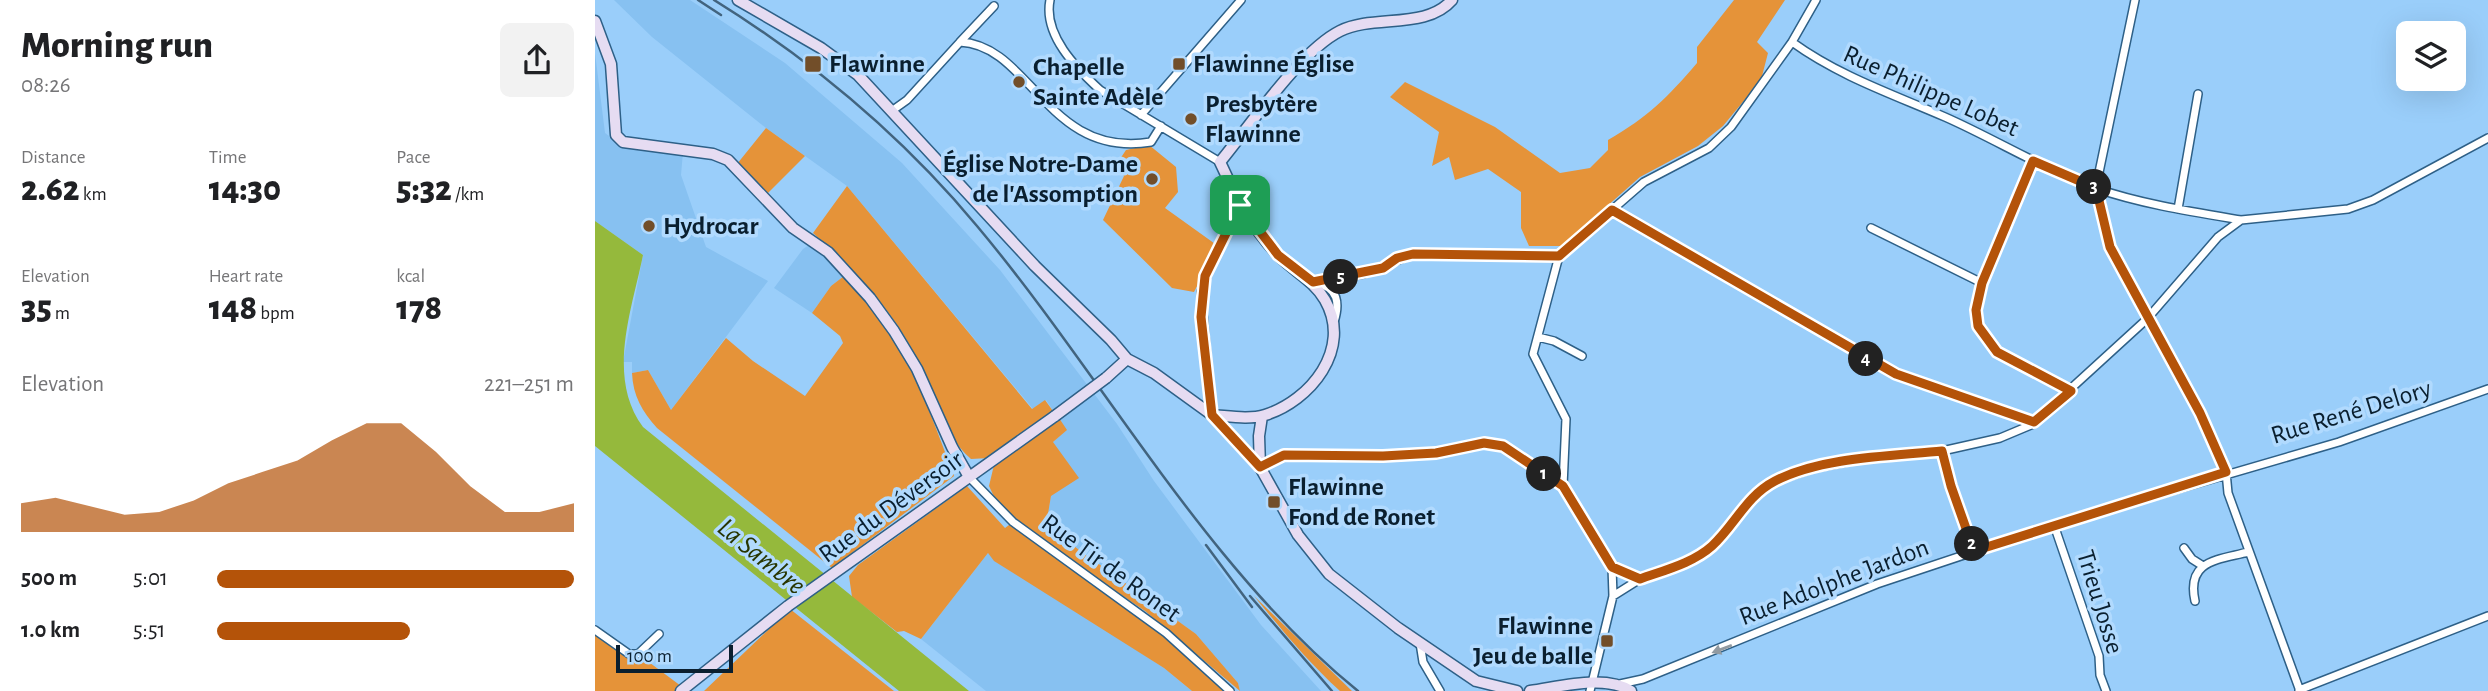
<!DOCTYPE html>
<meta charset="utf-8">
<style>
:root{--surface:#fff;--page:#f2f2f2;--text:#202124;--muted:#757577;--accent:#b45309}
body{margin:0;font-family:"Alegreya Sans",sans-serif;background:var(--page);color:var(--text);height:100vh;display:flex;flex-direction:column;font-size:26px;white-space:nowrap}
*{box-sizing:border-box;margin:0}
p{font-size:23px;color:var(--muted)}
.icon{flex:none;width:38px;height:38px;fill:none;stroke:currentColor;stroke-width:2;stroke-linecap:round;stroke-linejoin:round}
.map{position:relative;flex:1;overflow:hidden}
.details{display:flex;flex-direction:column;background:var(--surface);width:595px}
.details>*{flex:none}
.buttons{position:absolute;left:1801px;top:21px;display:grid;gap:14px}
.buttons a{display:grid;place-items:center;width:70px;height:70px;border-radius:10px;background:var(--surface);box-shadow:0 7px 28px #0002;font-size:35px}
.scale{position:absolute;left:21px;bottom:18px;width:117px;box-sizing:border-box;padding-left:7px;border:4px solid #0a1f2f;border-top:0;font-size:19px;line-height:24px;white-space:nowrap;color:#0a1f2f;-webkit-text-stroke:5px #b1dafe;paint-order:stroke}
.pin{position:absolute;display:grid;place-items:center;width:60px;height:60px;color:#fff;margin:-30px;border-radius:14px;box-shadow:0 4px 10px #0006}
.km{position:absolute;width:35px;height:35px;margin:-18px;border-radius:50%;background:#222;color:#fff;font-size:19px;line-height:35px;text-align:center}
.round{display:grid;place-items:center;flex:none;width:74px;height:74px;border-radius:10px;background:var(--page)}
.head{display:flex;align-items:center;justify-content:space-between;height:119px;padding:0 21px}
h1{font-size:38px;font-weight:800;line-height:52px}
.stats{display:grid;grid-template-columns:repeat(3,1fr);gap:10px;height:119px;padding:7px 21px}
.stats div{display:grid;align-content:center}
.stats b{font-size:35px;font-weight:800}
.stats small{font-size:19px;font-weight:400}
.stats p{font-size:19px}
.chart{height:196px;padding:14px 21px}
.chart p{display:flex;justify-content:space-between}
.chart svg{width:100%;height:126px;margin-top:7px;fill:var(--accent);opacity:.7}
ul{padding:0 21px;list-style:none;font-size:23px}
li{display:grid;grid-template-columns:112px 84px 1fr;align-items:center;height:52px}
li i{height:18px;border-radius:9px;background:var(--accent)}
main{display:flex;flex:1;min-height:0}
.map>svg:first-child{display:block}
</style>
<main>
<section class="details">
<div class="head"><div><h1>Morning run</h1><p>08:26</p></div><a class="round"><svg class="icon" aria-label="share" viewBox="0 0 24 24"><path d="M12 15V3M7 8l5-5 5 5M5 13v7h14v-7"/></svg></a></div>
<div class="stats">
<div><p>Distance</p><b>2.62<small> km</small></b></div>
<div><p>Time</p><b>14:30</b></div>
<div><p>Pace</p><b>5:32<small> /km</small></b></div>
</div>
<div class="stats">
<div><p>Elevation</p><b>35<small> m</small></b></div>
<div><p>Heart rate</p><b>148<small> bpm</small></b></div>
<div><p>kcal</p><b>178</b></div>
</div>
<div class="chart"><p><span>Elevation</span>221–251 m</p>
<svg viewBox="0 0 160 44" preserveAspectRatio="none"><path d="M0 44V34L10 32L20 35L30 38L40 37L50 33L60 27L70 23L80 19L90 12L100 6L110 6L120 16L130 28L140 37L150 37L160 34V44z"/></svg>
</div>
<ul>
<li><b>500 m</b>5:01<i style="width:100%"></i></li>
<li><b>1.0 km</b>5:51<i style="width:54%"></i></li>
</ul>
</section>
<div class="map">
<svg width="1893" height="691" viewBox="0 0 1893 691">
<rect width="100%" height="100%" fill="#9acefa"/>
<!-- built -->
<path fill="#87c1f1" d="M 19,0 L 95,0 L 190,63 L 307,163 L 405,270 L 522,424 L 559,481 L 666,625 L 726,691 L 645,691 L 643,683 L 601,634 L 451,526 L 456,496 L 458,442 L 471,430 L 451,400 L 438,409 L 252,186 L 171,128 L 57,37 Z
M 0,53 L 10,133 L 29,147 L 88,152 L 86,175 L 111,247 L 173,281 L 76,410 L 53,370 L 37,373 L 37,362 L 28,362 L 48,255 L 0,221 Z
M 214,245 L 221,248 L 249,276 L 236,286 L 217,313 L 179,288 L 208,249 Z
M 393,553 L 569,668 L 597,691 L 391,691 L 326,639 Z"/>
<!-- green -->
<path fill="#e59339" d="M 1139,0 L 1190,0 L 1162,42 L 1173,53 L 1166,80 L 1128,126 L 1103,146 L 1045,177 L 967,246 L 934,246 L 926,228 L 926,192 L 893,169 L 860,180 L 854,157 L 837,166 L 844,132 L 795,97 L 810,82 L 900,127 L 965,173 L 995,168 L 1013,150 L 1013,140 C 1053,117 1072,98 1102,63 L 1102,47 Z
M 171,128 L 210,156 L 172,194 L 142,164 Z
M 554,145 L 581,167 L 583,192 L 570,208 L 623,246 L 599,292 L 577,288 L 508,220 L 529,176 L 521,165 L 531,150 Z
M 252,186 L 437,409 L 450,400 L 458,411 L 394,458 L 376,459 C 345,432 338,386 318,351 C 293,305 257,268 218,233 Z
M 249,276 C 261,290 274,303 285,318 C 319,365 339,422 359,476 L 237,568 L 62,428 C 47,411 38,396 37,373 L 53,370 L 76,410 L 131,338 L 158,361 L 210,396 L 248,343 L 245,336 L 217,313 L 236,286 Z
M 464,418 L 472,430 L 458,442 L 484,478 L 456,496 L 451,526 L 601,634 L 643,683 L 645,691 L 550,611 L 478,562 L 403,505 L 394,486 L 399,465 Z
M 372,486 L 410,528 L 418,522 L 571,633 L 635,691 L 597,691 L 569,668 L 399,561 L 393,553 L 326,639 L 309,631 L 302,632 L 257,597 L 254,576 L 263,565 Z
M 659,596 L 757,691 L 745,691 C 713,662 686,629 659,596 Z
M 195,609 L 299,691 L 109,691 Z
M 0,630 L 24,647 L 43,654 L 86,686 L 80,691 L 0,691 Z"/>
<!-- water -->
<path fill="#95b93c" d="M 0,221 L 48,255 C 37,310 11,377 48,427 L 374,691 L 304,691 L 0,446 Z"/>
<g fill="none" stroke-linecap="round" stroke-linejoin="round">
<!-- street casing -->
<g stroke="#2e6087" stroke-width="10">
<path id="street" d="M 455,0 C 448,35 481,68 505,90 L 625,162
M 1540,0 L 1502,182 L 1515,247 L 1605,413 L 1631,472 L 1633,493 L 1705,691
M 365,42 L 399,6
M 1197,42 C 1244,76 1297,94 1350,117 C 1400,139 1448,169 1500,188 C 1546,204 1598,212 1646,220
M 298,110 L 312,100 L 365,42 C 436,45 452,159 556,142 L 566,126
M 546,115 L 646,0
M 1438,161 L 1387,283 L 1381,310 L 1383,326 L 1402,352 L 1476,391
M 1583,209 L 1603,94
M 1017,210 L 1302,374 L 1439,422
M 1276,228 L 1387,283
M 964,256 L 1049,182 L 1114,148 L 1136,127 L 1197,42 L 1221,0
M 964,256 L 938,354 L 971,419 L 968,486
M 718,282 L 768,274 L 818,254 L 964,256
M 722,283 C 743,288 745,303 739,322
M 943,337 L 959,341 L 987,356
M 617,415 L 606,292 L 623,246 L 645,205
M 1347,451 L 1356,486 L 1379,551
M 665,467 L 689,455 L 788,456 L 841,453 L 889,443 L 908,446 L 968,486 L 1017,567 L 1045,579
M 374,477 L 418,522 L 571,633 L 635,691
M 1459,525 L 1504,656 L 1505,675 L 1511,691
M 1589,548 L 1597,559 L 1608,566
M 1018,596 L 1045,579 L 1102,557 L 1119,544 L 1156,498 L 1180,481 L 1219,468 L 1272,458 L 1347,451 L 1405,438 L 1436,425 L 1552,319 L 1623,237 L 1646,220 L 1753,209 L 1778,200 L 1893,138
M 1600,601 C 1591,560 1623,560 1653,552
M 0,630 L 34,654 L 43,654 L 64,634
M 825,643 L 828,662 L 845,691
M 1025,684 L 1048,679 L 1282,584 L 1459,525 L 1744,442 L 1893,389
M 1704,690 L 1893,616
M 995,691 L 1018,596 L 1017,567"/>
</g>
<!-- secondary casing -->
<g stroke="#2e6087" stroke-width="13">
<path id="secondary" d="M 143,0 L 226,48 L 263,75 L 440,266 L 516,340 L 532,359 L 559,373 L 617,415 L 665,467 L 703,535 L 734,574 L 803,628 L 881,681 L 922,691
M 0,21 L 16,64 L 21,135 L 28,142 L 118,154 L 133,160 L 198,228 L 233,252 L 275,298 L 299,331 L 322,369 L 357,447 L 374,477
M 511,378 L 532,359
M 617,415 C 633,416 654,420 670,415 C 715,401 758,349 730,300 C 719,281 700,272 684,256 C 657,228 641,197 625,162 C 655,126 705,51 745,31 C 779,14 831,30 857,0
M 665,467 L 664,436 L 667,416
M 86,691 L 193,606 L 460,416
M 935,691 C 965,687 1010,674 1036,691"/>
</g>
<!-- street -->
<use href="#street" stroke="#fff" stroke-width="7"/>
<!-- secondary -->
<use href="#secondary" stroke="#e6dcf2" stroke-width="10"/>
<!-- rail -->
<path stroke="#42647f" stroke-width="2.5" d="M 103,0 L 126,15
M 119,0 C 219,62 307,136 382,226 C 508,376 610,567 763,691
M 611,545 L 657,607
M 655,596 L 737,691"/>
<!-- secondary-bridge casing -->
<g stroke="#2e6087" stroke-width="13" stroke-linecap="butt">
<path id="secondary-bridge" d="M 460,416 L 511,378"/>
</g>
<!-- secondary-bridge -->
<use href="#secondary-bridge" stroke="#e6dcf2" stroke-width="10"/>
</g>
<!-- one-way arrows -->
<defs><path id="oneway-solid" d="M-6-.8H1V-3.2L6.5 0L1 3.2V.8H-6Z" transform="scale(1.75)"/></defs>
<use fill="#919aa1" href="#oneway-solid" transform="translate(1127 649) rotate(159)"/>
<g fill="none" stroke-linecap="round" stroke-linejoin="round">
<!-- route casing -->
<g stroke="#fff" stroke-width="14">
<path id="route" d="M 1438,161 L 1501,188 L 1515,247 L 1605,413 L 1631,472 L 1379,551 L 1356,486 L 1347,451 C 1296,456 1226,457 1180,481 C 1151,496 1140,525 1117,546 C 1098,563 1070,570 1045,579 L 1017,567 L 968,486 L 908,446 L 889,443 L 841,453 L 788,456 L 689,455 L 665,467 L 617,415 L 606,317 L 610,276 L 645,205 L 683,255 L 718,282 L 788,268 L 802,258 L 818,254 L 964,256 L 1017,210 L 1301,374 L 1439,422 L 1476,391 L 1402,352 L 1383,326 L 1381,310 L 1387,283 Z"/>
</g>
<!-- route -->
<use href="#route" stroke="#b45309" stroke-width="9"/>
</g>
<!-- markers -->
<g fill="#724e29" stroke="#b1dafe" stroke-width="2.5">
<rect x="209" y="55" width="18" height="18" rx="3.5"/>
<rect x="577" y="57" width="14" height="14" rx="3.5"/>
<circle cx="424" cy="82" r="7"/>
<circle cx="596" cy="119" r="7"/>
<circle cx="557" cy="179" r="7"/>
<circle cx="54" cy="226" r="7"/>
<rect x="672" y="495" width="14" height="14" rx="3.5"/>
<rect x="1005" y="634" width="14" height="14" rx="3.5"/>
</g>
<g text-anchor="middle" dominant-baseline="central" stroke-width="7" stroke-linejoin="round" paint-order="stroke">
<!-- poi labels -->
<g font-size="26" font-weight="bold" fill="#0a1f2f" stroke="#b1dafe" text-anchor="start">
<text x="234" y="64">Flawinne</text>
<text x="598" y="64">Flawinne Église</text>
<text x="438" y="67">Chapelle<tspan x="438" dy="30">Sainte Adèle</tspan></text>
<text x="610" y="104">Presbytère<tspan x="610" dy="30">Flawinne</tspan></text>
<text x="543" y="164" text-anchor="end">Église Notre-Dame<tspan x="543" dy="30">de l'Assomption</tspan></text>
<text x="68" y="226">Hydrocar</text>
<text x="693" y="487">Flawinne<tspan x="693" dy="30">Fond de Ronet</tspan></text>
<text x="998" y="626" text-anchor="end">Flawinne<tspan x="998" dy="30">Jeu de balle</tspan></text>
</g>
<!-- street labels -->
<g font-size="26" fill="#0a1f2f" stroke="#b1dafe">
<text transform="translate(1336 91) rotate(24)">Rue Philippe Lobet</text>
<text transform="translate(1756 412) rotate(-17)">Rue René Delory</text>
<text transform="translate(296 507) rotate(-36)">Rue du Déversoir</text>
<text transform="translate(516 568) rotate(36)">Rue Tir de Ronet</text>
<text transform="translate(1239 582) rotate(-21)">Rue Adolphe Jardon</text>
<text transform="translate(1505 602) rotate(73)">Trieu Josse</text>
</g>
<!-- water labels -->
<g font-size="28" font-style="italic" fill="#283602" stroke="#b1dafe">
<text transform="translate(166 557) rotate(39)">La Sambre</text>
</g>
</g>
</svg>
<div class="buttons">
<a><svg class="icon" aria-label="layers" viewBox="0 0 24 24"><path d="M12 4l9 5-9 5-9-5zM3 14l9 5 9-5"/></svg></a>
</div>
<div class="scale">100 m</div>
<div class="pin" style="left:645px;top:205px;background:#1e9e55"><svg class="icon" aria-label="arrive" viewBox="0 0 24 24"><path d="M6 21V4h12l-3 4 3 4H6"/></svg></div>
<b class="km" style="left:949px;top:474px">1</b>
<b class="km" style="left:1377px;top:544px">2</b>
<b class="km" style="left:1499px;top:187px">3</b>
<b class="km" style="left:1271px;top:359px">4</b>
<b class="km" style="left:746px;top:277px">5</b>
</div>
</main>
